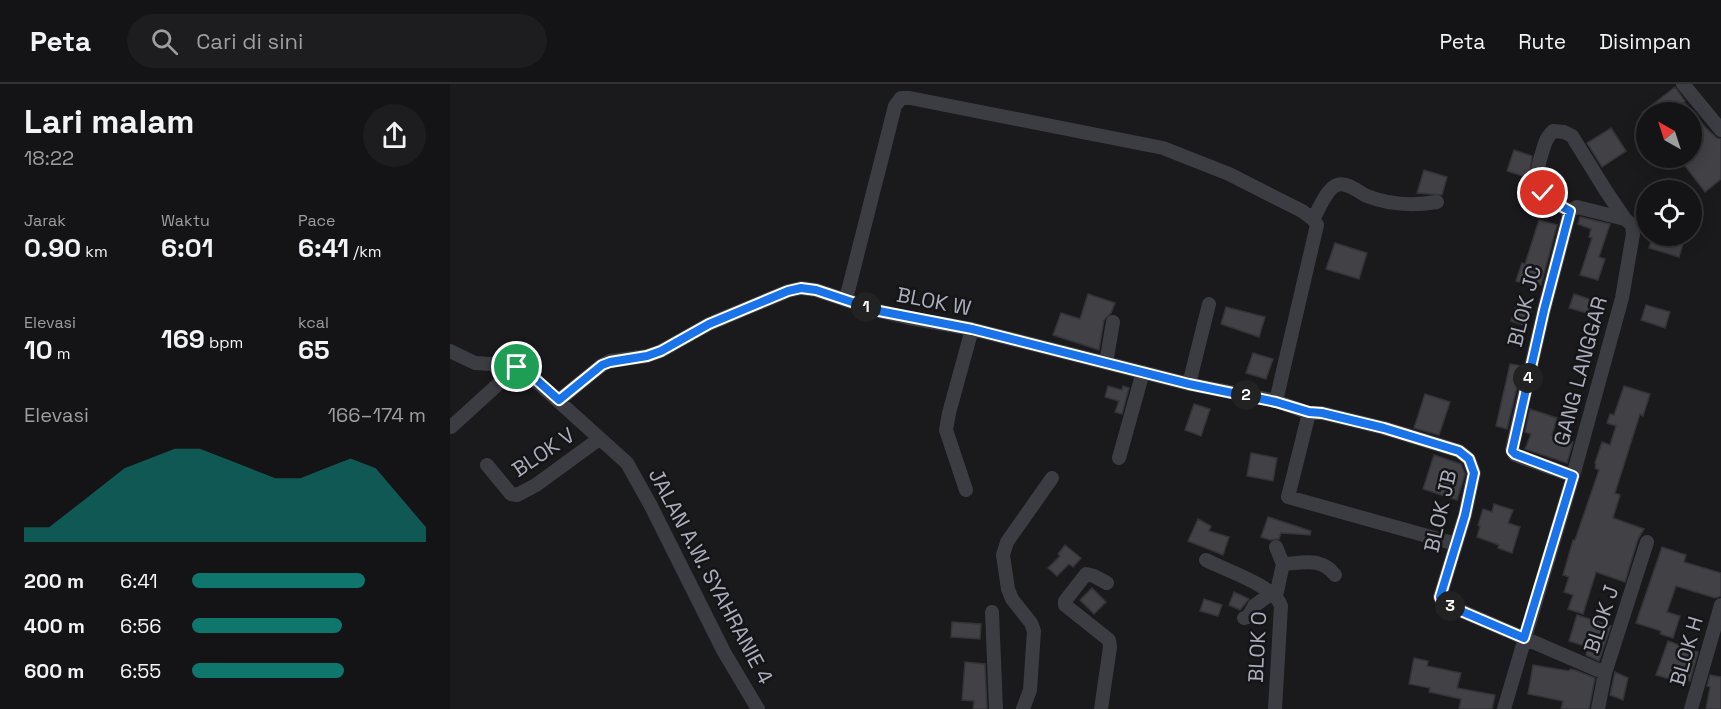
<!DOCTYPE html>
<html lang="id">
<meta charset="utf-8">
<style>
:root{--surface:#141315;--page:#1d1c1e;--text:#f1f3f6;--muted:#9d9ea0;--line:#333234;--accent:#0f766e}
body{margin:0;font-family:"Space Grotesk",sans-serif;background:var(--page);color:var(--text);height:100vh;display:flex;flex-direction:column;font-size:22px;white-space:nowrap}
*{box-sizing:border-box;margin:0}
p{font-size:20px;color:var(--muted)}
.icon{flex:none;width:33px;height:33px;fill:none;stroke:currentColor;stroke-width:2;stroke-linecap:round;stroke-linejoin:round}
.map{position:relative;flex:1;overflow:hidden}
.panel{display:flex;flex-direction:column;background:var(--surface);width:450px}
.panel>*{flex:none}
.needle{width:39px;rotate:321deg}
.tools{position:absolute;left:1186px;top:18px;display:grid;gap:12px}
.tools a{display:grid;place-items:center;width:66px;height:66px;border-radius:50%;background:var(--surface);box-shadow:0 3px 15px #0003,0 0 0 2px var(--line);font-size:30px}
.pin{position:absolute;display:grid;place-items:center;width:51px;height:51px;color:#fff;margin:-26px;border:3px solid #fff;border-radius:50%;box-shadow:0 2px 6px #0007}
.km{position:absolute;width:30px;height:30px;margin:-15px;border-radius:50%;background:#222;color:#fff;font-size:16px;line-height:30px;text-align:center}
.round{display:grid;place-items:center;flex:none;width:63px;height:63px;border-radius:32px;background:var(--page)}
.summary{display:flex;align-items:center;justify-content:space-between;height:102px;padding:0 24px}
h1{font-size:33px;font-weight:800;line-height:45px}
.stats{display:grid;grid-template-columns:repeat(3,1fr);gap:9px;height:102px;padding:6px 24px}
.stats div{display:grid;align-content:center}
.stats b{font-size:26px;font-weight:800}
.stats small{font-size:16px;font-weight:400}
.stats p{font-size:16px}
.chart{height:168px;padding:12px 24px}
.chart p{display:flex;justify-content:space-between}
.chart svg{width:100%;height:108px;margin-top:6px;fill:var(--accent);opacity:.7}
ul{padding:0 24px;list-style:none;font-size:20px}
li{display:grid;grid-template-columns:96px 72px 1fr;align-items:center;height:45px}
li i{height:15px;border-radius:8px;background:var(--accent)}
header{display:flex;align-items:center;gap:36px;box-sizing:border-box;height:84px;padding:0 30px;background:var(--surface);border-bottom:2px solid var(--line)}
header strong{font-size:28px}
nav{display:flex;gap:33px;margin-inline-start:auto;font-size:21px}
.search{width:420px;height:54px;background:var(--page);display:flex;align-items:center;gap:15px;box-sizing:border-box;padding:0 21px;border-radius:33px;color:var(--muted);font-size:22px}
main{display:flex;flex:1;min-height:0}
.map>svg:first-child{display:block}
</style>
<header>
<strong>Peta</strong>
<div class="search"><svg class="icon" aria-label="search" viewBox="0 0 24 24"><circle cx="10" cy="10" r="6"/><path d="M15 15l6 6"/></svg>Cari di sini</div>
<nav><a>Peta</a><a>Rute</a><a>Disimpan</a></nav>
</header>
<main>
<section class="panel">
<div class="summary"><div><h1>Lari malam</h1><p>18:22</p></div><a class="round"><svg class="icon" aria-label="share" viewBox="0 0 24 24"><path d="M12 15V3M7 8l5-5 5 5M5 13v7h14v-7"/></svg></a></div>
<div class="stats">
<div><p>Jarak</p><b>0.90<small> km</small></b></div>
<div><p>Waktu</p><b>6:01</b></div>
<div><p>Pace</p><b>6:41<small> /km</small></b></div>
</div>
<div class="stats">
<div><p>Elevasi</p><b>10<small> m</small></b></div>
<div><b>169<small> bpm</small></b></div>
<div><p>kcal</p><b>65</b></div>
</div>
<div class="chart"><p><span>Elevasi</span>166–174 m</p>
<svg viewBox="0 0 160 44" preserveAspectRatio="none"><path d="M0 44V38L10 38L20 30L30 22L40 14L50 10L60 6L70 6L80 10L90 14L100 18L110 18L120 14L130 10L140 14L150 26L160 38V44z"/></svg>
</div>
<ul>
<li><b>200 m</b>6:41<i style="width:74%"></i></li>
<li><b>400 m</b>6:56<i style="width:64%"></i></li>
<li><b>600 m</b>6:55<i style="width:65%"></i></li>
</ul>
</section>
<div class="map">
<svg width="1271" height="625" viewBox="0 0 1271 625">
<rect width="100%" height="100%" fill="#1a191c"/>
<!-- building -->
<path fill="#414146" stroke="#343338" stroke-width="1.5" d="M 1225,3 L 1235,17 L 1234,18 L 1256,44 L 1267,54 L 1271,55 L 1271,95 L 1255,108 L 1229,74 L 1242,74 L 1242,28 L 1193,28 Z
M 1161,44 L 1176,67 L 1152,83 L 1137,59 Z
M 1064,66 L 1082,72 L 1079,94 L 1057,87 Z
M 974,86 L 997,93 L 992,111 L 967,109 Z
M 1130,133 L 1160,140 L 1149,173 L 1155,175 L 1148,196 L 1130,191 L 1142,154 L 1139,153 L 1141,145 L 1128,140 Z
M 1089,136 L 1107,141 L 1091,201 L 1087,199 L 1086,203 L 1066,197 L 1072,179 L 1075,180 Z
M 1203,152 L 1233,160 L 1229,173 L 1199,164 Z
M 885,159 L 917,169 L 909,195 L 876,185 Z
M 638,210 L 665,219 L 661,229 L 654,236 L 649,266 L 603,251 L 611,229 L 630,235 Z
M 1124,210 L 1142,216 L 1137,229 L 1119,224 Z
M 1066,221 L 1082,226 L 1076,242 L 1061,237 Z
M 1196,221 L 1220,228 L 1215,244 L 1191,236 Z
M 776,223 L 815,233 L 809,253 L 771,240 Z
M 803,269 L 823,275 L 816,295 L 796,289 Z
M 1060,280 L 1072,282 L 1057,345 L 1046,342 Z
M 658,302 L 672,306 L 673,302 L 679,304 L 672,330 L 665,328 L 669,317 L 655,313 Z
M 1174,302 L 1200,310 L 1193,332 L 1190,330 L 1165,409 L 1170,411 L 1163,434 L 1194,445 L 1188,455 L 1175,498 L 1146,488 L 1133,530 L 1118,525 L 1123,511 L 1114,508 L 1119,493 L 1113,491 L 1123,456 L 1125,456 L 1149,386 L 1145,384 L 1146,380 L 1145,379 L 1152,358 L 1160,361 L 1166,342 L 1157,339 L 1160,330 L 1164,331 Z
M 975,310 L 1000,318 L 989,351 L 964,344 Z
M 744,320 L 760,325 L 751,352 L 735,346 Z
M 1080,325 L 1107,334 L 1102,351 L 1123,358 L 1117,379 L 1075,365 L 1081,350 L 1075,348 Z
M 801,369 L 827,374 L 823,397 L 797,392 Z
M 984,371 L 1011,380 L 1015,390 L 1007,416 L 973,405 Z
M 1044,420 L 1063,426 L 1058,439 L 1070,443 L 1062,469 L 1048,464 L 1049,461 L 1027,453 L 1030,442 L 1028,441 L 1033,425 L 1042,428 Z
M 818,433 L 861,447 L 860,451 L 831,449 L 829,455 L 820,456 L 811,453 Z
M 748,435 L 761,442 L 759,447 L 779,453 L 773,471 L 738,457 Z
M 615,461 L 631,474 L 623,483 L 619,480 L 607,492 L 598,484 L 610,472 L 608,470 Z
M 1212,463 L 1236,471 L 1234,478 L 1271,489 L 1271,512 L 1265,514 L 1226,502 L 1217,528 L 1230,532 L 1223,554 L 1210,550 L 1211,547 L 1186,539 Z
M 642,504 L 656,518 L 644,530 L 630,516 Z
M 784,508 L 799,515 L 790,526 L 779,521 Z
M 754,515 L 772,521 L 768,532 L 750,527 Z
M 1127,531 L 1161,542 L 1149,577 L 1136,571 L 1138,563 L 1119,557 Z
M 502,538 L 531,540 L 530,555 L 501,553 Z
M 1218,557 L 1248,568 L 1240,597 L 1222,591 L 1220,595 L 1206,591 Z
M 964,574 L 978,577 L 977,582 L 1011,589 L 1007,604 L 1045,611 L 1042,625 L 1009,625 L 1011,615 L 979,608 L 980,604 L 959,600 Z
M 515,578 L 535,580 L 537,625 L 523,625 L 524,617 L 512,616 Z
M 1083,581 L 1119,587 L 1120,585 L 1125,586 L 1145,594 L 1139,625 L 1111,625 L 1113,617 L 1078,610 Z
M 1165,588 L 1178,594 L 1173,616 L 1160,611 Z
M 1260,591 L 1271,593 L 1271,625 L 1256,625 L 1260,603 L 1257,602 Z"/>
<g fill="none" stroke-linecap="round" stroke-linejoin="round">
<!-- street -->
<path stroke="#3c3c43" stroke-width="14" d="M 1233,0 L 1271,46
M 1120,127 L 1094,226 L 1062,365 L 1065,371 L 1123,392
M 1120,127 L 1127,123 L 1175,135
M 863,135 C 869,126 876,105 887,101 C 897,97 908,108 917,112 C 940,121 963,122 987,118
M 396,215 L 445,22 L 451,14 L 460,14 L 713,64 L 779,90 L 852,127 L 863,135 L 867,141 L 826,317
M 0,267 L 25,279 L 56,281 L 75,287 L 177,379 L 201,422 L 274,568 L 308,625
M 656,279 L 663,238
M 739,300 L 759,220
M 109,316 L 152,281 L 160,277 L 197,272 L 211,267 L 259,240 L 338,207 L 351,204 L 366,206 L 429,227 L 459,234 L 522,245 L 739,300 L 826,317 L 859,329 L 872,329 L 934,344 L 1009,367 L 1019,375 L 1024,389 L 1015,431 L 990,513 L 993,519 L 1155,589
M 859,329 L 838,413 L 1006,460
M 1,343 L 67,283
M 669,374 L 693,288
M 37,381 L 61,410 L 67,411 L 86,401 L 149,355
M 516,406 L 496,346 L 499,329 L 522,245
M 826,463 L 833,480 L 826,512
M 756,476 C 775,486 825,502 831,522 L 825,625
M 833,480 C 854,479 871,473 885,491
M 542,528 L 546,625
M 794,534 L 798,533 L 804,522 L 822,509
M 573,625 L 580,606 L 584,547 L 581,539 L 562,515 L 558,505 L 553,471 L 557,458 L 602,394
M 651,625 L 660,563 L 659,556 L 615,521 L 615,517 L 636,490 L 644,492 L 657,499
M 1054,625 L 1123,392 L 1172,214 L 1183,150 L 1182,141 L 1175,135 L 1156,107 L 1122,52 L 1114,48 L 1103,47 C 1095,54 1094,63 1091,72 C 1081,105 1093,113 1120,127
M 1148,625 L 1155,589 L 1197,458
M 1241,625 L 1271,521"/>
</g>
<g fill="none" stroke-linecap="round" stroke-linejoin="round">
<!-- route casing -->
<g stroke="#fff" stroke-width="12">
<path id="route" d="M 67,283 L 81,291 L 109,316 L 152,281 L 160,278 L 197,272 L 211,267 L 259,240 L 338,207 L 351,204 L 366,206 L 429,227 L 522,245 L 739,300 L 826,318 L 859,328 L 872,329 L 934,344 L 1009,367 L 1019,375 L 1024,389 L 1015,431 L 990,513 L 993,519 L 997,521 L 1074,554 L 1123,392 L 1065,370 L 1062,367 L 1094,226 L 1120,127 L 1098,115 L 1093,109"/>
</g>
<!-- route -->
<use href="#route" stroke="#1a73e8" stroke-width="8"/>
</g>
<g text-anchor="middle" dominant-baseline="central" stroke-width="5" stroke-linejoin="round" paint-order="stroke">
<!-- street labels -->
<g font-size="21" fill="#abaebc" stroke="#151417">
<text transform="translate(484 217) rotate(11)">BLOK W</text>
<text transform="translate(1074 222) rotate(-76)">BLOK JC</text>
<text transform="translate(1130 287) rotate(-75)">GANG LANGGAR</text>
<text transform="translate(93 368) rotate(-34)">BLOK V</text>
<text transform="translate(990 427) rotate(-77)">BLOK JB</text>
<text transform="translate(261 492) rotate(62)">JALAN A.W. SYAHRANIE 4</text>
<text transform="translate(1151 535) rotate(-72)">BLOK J</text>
<text transform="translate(807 563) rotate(-87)">BLOK O</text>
<text transform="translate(1236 567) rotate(-74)">BLOK H</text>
</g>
</g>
</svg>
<div class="tools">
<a><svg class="needle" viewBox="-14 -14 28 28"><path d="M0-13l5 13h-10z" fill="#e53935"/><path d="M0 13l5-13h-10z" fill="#9d9ea0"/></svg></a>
<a><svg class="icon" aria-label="locate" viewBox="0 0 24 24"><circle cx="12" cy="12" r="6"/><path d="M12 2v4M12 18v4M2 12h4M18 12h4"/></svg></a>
</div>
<div class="pin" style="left:67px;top:283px;background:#1e9e55"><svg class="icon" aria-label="arrive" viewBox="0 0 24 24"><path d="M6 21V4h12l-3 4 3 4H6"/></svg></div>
<div class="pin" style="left:1093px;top:109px;background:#d93025"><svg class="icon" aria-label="check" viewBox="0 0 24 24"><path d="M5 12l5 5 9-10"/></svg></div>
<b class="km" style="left:416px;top:223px">1</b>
<b class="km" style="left:796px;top:311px">2</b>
<b class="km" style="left:1000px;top:522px">3</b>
<b class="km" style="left:1078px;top:294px">4</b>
</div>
</main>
